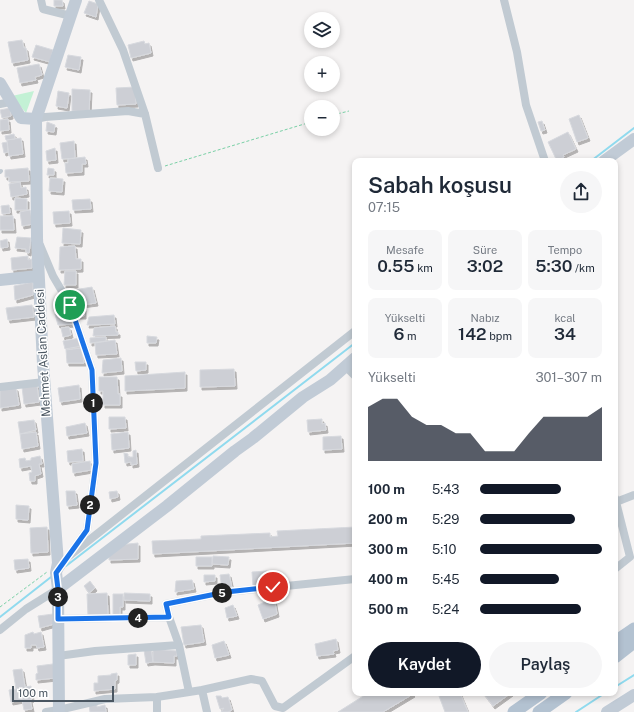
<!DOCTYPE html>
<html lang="tr">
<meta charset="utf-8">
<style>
:root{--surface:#fff;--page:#f6f6f7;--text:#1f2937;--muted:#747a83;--accent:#111827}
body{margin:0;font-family:"Public Sans",sans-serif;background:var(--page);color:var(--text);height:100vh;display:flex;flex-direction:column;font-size:15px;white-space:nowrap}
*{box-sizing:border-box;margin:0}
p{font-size:13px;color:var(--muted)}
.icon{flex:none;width:22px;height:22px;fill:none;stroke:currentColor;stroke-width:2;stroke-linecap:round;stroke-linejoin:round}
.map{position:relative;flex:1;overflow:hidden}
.side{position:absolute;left:352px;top:158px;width:266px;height:538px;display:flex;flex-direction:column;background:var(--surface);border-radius:8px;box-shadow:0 2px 6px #0003}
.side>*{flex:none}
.buttons{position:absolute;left:304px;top:12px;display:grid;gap:8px}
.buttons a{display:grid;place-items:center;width:36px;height:36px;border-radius:50%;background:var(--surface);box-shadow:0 2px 6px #0003;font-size:20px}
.scale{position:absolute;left:12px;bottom:10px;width:102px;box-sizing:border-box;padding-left:4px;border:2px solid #4a5661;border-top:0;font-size:11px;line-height:14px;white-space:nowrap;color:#4a5661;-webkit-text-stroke:3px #fff;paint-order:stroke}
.pin{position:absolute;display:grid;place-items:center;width:34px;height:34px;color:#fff;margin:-17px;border:2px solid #fff;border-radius:50%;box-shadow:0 1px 4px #0007}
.km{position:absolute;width:20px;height:20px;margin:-10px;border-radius:50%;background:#222;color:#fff;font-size:11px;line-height:20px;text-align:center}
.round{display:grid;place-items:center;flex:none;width:42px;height:42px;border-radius:21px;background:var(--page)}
.overview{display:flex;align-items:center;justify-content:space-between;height:68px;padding:0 16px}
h1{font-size:22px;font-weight:600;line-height:30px}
.stats{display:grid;grid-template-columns:repeat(3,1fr);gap:6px;height:68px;padding:4px 16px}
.stats div{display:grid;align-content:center;border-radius:8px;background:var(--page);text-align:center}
.stats b{font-size:17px;font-weight:600}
.stats small{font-size:11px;font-weight:400}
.stats p{font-size:11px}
.chart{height:112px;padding:8px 16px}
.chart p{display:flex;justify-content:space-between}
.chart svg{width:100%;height:72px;margin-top:4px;fill:var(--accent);opacity:.7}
.button{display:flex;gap:8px;margin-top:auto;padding:8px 16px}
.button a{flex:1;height:46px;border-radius:24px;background:var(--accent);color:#fff;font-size:16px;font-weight:600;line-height:46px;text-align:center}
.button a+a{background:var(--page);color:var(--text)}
ul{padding:0 16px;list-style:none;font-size:13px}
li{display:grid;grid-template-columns:64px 48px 1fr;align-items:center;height:30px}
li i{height:10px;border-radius:5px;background:var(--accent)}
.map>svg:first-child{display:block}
</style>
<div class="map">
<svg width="634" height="712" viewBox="0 0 634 712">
<defs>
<filter id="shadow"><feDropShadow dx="2" dy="3" stdDeviation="0" flood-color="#0004"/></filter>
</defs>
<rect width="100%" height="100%" fill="#f5f3f3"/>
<!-- green -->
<path fill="#c3f1d5" d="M 34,91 L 26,113 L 12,96 Z"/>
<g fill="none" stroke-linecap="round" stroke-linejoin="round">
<!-- stream -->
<path stroke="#90daee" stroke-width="2" d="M 591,161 L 634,128
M 66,566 L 355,343
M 0,617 L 51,577
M 615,687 L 634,675
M 576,712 L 605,693"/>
</g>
<!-- building -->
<path fill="#cdcfd5" stroke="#d7d9de" filter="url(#shadow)" d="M 54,0 L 62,0 L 63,6 L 54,6 Z
M 89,1 L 98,4 L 96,17 L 84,13 Z
M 22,40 L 24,48 L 26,48 L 28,60 L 12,63 L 8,42 Z
M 144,41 L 145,44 L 149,43 L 151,53 L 131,58 L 128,45 Z
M 36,45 L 53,50 L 50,62 L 32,57 Z
M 68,55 L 81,57 L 79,70 L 65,67 Z
M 39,64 L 42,75 L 35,77 L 36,80 L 20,83 L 17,68 Z
M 135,87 L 136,104 L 117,105 L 116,88 Z
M 72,89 L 90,90 L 89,112 L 72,111 Z
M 58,91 L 69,93 L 67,108 L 56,106 Z
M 10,108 L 11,116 L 2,118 L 0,110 Z
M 579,115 L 588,138 L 577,142 L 569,119 Z
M 8,119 L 9,130 L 0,131 L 0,120 Z
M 542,121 L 545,130 L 541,131 L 538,122 Z
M 47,122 L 55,125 L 54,132 L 46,131 Z
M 568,132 L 576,149 L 563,155 L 564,157 L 558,160 L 559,161 L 554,161 L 556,159 L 548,142 Z
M 14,134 L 15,139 L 6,140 L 5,136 Z
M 21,138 L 23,154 L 9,156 L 7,140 Z
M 74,141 L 75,158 L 62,159 L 60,143 Z
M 7,142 L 8,152 L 4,153 L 2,143 Z
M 55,148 L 56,160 L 47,161 L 46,151 Z
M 85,157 L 86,164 L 82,164 L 82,172 L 66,173 L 65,163 L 68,163 L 68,159 Z
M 28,168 L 29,181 L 9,182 L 9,177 L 5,177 L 5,170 Z
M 48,168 L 54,169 L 54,175 L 47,175 Z
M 50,178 L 63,179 L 62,192 L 49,191 Z
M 20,182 L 21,188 L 26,187 L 27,194 L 11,197 L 9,184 Z
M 15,198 L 27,199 L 27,210 L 15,210 Z
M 90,199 L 91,209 L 73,210 L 72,200 Z
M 9,205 L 10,213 L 2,214 L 1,206 Z
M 30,210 L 33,224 L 22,226 L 20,212 Z
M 69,211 L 70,223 L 54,224 L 53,212 Z
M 0,216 L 13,216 L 14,230 L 0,230 Z
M 63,228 L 81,230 L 80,244 L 62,243 Z
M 17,237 L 31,238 L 29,253 L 26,252 L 26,249 L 15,248 Z
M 7,239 L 8,247 L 1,248 L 0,241 Z
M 75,246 L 76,259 L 81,259 L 81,269 L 59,270 L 60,247 Z
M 28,256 L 28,260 L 32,259 L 32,268 L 12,270 L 11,258 Z
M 65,271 L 76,271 L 76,285 L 64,285 Z
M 33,282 L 33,295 L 15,300 L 14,286 Z
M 92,287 L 96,303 L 80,305 L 78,293 L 74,294 L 74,290 Z
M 32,305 L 34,317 L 8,320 L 6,308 Z
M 84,308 L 84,316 L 78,316 L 78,309 Z
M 70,311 L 74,324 L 58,325 L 55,314 Z
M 114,315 L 115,324 L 87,325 L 89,317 Z
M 115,326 L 116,332 L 118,332 L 118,335 L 93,336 L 94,328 Z
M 69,327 L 71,335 L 63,337 L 61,328 Z
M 147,336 L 157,337 L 156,343 L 147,343 Z
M 106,337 L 106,341 L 90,343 L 90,338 Z
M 80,338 L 82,346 L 65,349 L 63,341 Z
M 115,340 L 117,354 L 96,355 L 95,343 Z
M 81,348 L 84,363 L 67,363 L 66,350 Z
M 121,358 L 122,371 L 102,373 L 103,360 Z
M 135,362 L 146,362 L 146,370 L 136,371 Z
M 234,369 L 235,386 L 200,387 L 200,370 Z
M 185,372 L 185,388 L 125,391 L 125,376 Z
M 99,377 L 117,377 L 118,394 L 120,394 L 120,405 L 103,405 L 103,391 L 99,391 Z
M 37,385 L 39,402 L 24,404 L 22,387 Z
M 79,385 L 80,399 L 60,402 L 58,388 Z
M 16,388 L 19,405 L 0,408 L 0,390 Z
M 109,417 L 125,417 L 126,428 L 109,429 Z
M 322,419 L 322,424 L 325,423 L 326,430 L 308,432 L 307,420 Z
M 34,420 L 36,430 L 20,434 L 18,422 Z
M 85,423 L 87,433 L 67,436 L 66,427 Z
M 36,432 L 38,446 L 22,449 L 20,434 Z
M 128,432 L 129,448 L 112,450 L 111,434 Z
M 341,436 L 342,449 L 323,450 L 323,437 Z
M 82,449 L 83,461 L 68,462 L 67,451 Z
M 136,450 L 137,464 L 131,465 L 131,462 L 125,463 L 124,453 L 128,454 L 128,457 L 133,457 L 133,451 Z
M 40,456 L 42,464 L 39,464 L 41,474 L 35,476 L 35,481 L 30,481 L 29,473 L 32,472 L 31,466 L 20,468 L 19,459 L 25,458 L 26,461 L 31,460 L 31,458 Z
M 90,461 L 91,470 L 73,473 L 72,464 Z
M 66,491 L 75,491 L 77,505 L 67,506 Z
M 117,491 L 118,497 L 110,499 L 109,492 Z
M 16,505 L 29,506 L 28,520 L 16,519 Z
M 47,527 L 48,552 L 31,553 L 30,528 Z
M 355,527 L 355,543 L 153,554 L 152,541 L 201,539 L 201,536 L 270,533 L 270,537 L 278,536 L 277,531 Z
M 138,543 L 138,559 L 109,560 L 109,550 L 118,545 Z
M 213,556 L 229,557 L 228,565 L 212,564 Z
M 196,557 L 212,557 L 212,566 L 196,566 Z
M 28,559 L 29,568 L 15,570 L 14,560 Z
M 267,571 L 268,586 L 253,587 L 252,572 Z
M 229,574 L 232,588 L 222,590 L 220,575 Z
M 204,575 L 215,575 L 215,581 L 204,582 Z
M 192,580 L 194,589 L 175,592 L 176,581 Z
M 90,581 L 95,588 L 89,593 L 84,586 Z
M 107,593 L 108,616 L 88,617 L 87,594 Z
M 124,593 L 150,594 L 150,601 L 124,600 Z
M 113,594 L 123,594 L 123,607 L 120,607 L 120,615 L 113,615 Z
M 274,598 L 277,614 L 263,619 L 258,605 Z
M 233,605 L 237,616 L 227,618 L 225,608 Z
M 53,614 L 54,624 L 40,628 L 38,616 Z
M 201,625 L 204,642 L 184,645 L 181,627 Z
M 33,632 L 34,634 L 41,632 L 44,647 L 37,648 L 36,645 L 31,645 L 31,648 L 25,648 L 25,635 Z
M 336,639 L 338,650 L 333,651 L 334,654 L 317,656 L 315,644 Z
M 224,641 L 229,655 L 215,658 L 212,645 Z
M 151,649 L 153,662 L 146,663 L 144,650 Z
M 153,649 L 177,651 L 177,656 L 174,656 L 174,663 L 153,662 Z
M 136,654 L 136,665 L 128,665 L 128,655 Z
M 53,664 L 55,678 L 36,680 L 36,674 L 38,673 L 37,666 Z
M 22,669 L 25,687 L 31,686 L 32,699 L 30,700 L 32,709 L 24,710 L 22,700 L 11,702 L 9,690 L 16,689 L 13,670 Z
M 117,673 L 117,680 L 115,681 L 115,689 L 94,691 L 94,683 L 98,683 L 98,676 L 111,675 L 111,674 Z
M 368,693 L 412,693 L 413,694 L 383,712 L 338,712 Z
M 446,693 L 460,693 L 468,712 L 445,712 L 439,696 Z
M 483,693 L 511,693 L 493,706 Z
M 216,696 L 221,696 L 222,698 L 228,697 L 232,710 L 228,712 L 221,712 L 224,708 L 220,709 Z
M 97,704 L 97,707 L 105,705 L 106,712 L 90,712 L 89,705 Z"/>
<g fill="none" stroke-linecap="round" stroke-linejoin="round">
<!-- path -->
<path stroke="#7ad0a6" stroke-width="1" stroke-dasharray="3 2" stroke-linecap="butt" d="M 333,115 L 349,111
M 165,166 L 311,122
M 0,607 L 47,572"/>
<!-- lane -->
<path stroke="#c1cad2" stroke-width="4" d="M 0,172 L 1,171"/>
<!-- street -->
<path stroke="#c1cad2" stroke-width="8" d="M 41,0 L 43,9 L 71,16
M 99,0 L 123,50 L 145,114 L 158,168
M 504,0 L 517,52 L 526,105 L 545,161
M 0,104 L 10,102
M 36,119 L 45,117 L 128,111 L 145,114
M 40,245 L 53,276 L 70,305 L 92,370 L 96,463 L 87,530 L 58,571
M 345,366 L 355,376
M 0,387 L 44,382
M 615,498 L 630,557 L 615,569
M 616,502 L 634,495
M 69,556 L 355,331
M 169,617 L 166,604 L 226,592 L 355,579
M 58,619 L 169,617 L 179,645 L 189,692
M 0,630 L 26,609 L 58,589
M 58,656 L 95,651 L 179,645
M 202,690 L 251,679 L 262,681 L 275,706 L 283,708 L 355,656
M 157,697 L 202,690 L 207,712
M 46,712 L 59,710 L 105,699 L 157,697 L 157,712"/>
<!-- secondary -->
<path stroke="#c1cbd6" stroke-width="12" d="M 0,83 L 21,118 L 36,119
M 604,161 L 634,139
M 0,280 L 38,276
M 58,589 L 167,506 L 235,451 L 253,438 L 303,397 L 330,380 L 355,358
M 59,712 L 58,589 L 56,573 L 58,563 L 43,364 L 37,238 L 36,119 L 76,0
M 607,712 L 634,695"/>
<!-- primary -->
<path stroke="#b3c2d1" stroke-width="13" d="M 615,642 L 634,629
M 615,657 L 634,642
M 514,712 L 541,693
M 539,712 L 566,693"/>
</g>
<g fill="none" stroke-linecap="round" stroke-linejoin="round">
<!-- route casing -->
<g stroke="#fff" stroke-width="8">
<path id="route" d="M 70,305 L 92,370 L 96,463 L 87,530 L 56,573 L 58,589 L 58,619 L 169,617 L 166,604 L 226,592 L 273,587"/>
</g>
<!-- route -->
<use href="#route" stroke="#1a73e8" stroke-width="5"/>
</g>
<g text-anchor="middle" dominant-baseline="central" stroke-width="3" stroke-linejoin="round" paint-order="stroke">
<!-- street labels -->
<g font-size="12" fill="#4a5661" stroke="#fff">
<text transform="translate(43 353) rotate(-93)">Mehmet Aslan Caddesi</text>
</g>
</g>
</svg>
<div class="buttons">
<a><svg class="icon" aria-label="layers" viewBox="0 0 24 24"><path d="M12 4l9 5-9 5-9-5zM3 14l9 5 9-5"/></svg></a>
<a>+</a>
<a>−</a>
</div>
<div class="scale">100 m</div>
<div class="pin" style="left:70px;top:305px;background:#1e9e55"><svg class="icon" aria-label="arrive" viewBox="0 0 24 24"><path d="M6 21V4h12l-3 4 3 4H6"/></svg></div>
<div class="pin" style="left:273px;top:587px;background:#d93025"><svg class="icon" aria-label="check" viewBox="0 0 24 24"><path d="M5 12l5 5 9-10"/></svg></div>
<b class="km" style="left:93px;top:403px">1</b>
<b class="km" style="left:90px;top:505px">2</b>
<b class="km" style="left:58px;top:597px">3</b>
<b class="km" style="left:138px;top:618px">4</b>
<b class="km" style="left:222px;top:593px">5</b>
<section class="side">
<div class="overview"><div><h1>Sabah koşusu</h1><p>07:15</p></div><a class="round"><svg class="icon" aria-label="share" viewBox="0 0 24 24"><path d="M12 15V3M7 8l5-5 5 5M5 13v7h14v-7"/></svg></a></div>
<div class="stats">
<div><p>Mesafe</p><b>0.55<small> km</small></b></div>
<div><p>Süre</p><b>3:02</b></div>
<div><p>Tempo</p><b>5:30<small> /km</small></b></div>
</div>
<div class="stats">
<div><p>Yükselti</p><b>6<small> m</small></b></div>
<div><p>Nabız</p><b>142<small> bpm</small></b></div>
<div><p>kcal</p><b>34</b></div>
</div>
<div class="chart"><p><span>Yükselti</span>301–307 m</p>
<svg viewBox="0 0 160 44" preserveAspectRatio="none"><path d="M0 44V11L10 6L20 6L30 17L40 22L50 22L60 27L70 27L80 38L90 38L100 38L110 27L120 17L130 17L140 17L150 17L160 11V44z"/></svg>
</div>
<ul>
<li><b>100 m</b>5:43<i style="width:66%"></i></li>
<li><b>200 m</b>5:29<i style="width:78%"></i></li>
<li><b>300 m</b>5:10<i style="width:100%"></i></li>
<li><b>400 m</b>5:45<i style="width:65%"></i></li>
<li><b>500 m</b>5:24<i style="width:83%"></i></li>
</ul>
<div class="button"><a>Kaydet</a><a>Paylaş</a></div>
</section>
</div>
